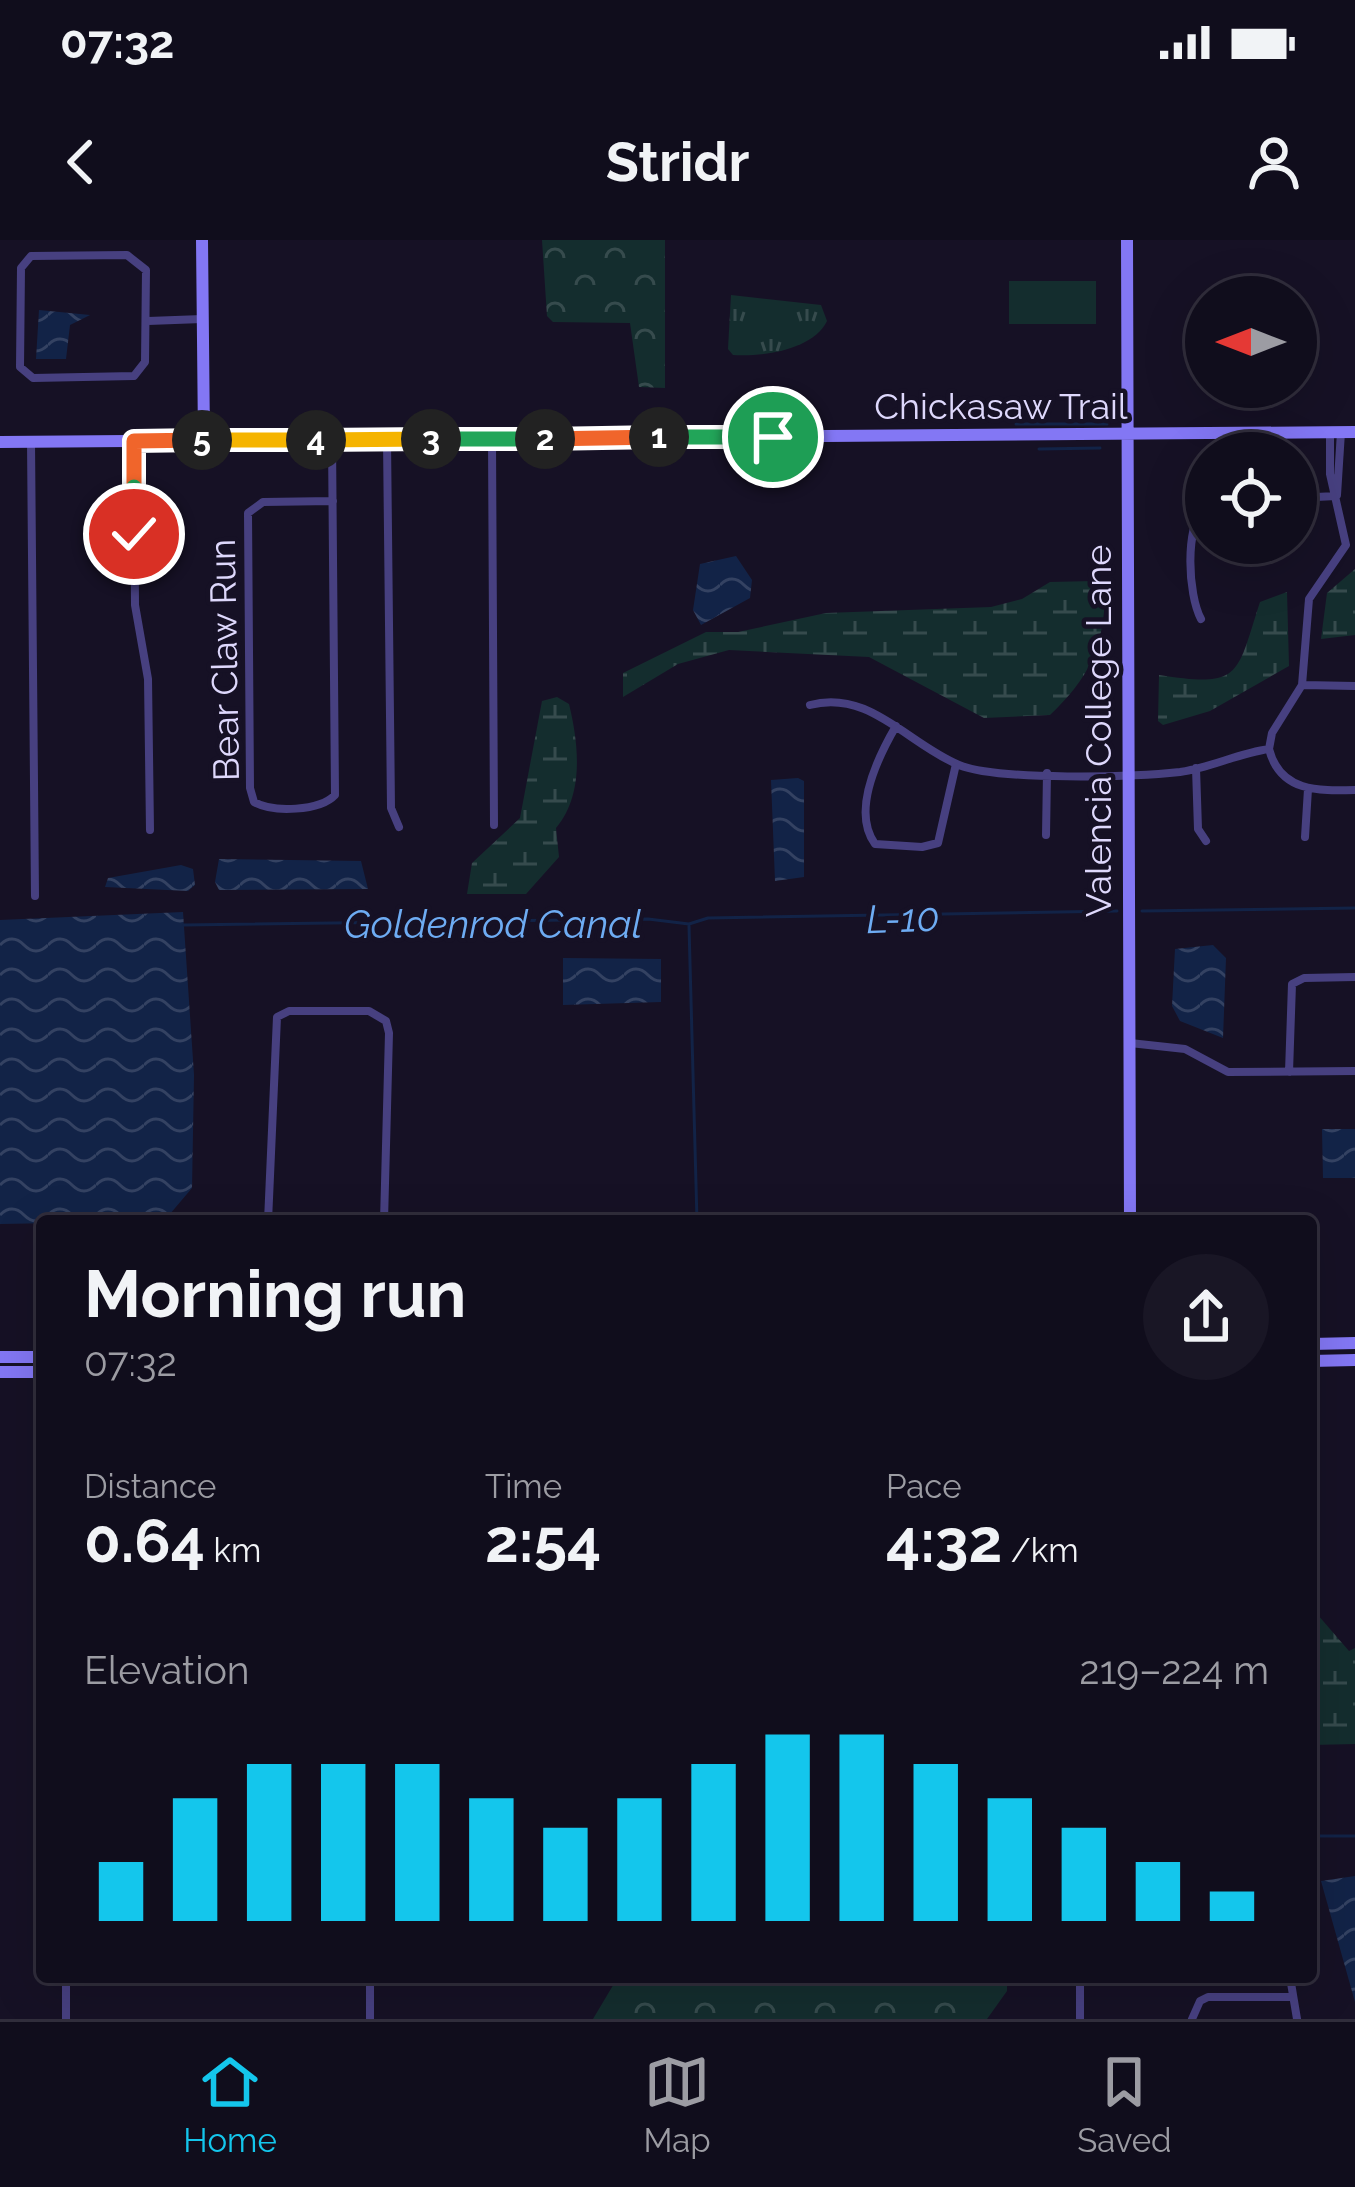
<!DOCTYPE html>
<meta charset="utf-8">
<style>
:root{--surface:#100d1c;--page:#191625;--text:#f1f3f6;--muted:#9c9ca3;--line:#302d3b;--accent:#14c6ec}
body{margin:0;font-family:Raleway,sans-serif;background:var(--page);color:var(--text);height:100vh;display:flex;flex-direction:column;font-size:45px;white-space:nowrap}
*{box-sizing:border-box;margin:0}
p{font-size:39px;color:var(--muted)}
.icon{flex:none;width:66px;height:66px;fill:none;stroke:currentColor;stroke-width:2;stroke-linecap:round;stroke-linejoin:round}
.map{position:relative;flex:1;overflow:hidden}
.sheet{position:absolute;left:36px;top:975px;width:1281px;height:768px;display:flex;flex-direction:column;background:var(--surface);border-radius:12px;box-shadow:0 12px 48px #0002,0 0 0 3px var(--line)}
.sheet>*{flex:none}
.needle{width:78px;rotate:270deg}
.buttons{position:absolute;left:1185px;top:36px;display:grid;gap:24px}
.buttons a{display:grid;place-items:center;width:132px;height:132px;border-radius:50%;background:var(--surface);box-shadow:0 12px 48px #0002,0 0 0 3px var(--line);font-size:60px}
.pin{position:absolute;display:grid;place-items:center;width:102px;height:102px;color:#fff;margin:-51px;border:6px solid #fff;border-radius:50%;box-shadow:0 3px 12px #0007}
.km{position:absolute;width:60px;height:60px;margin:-30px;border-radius:50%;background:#222;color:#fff;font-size:33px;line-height:60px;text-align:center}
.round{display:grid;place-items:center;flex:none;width:126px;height:126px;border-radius:63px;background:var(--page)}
.summary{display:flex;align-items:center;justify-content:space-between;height:204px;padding:0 48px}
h1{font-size:66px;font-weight:700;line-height:90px}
.figures{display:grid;grid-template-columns:repeat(3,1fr);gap:18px;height:204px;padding:12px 48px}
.figures div{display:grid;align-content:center}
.figures b{font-size:60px;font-weight:700}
.figures small{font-size:33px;font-weight:400}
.figures p{font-size:33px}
.chart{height:336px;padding:24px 48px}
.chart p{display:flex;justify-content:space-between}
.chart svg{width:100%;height:216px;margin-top:12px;stroke:var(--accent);stroke-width:6}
.status{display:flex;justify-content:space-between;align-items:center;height:84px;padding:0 60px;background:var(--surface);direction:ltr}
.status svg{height:33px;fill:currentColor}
header{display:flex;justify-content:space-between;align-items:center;height:156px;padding:0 48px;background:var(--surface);font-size:54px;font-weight:700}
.menu{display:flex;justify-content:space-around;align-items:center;height:168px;border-top:3px solid var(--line);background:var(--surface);font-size:33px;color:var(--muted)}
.menu a{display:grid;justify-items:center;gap:6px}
.menu .selected{color:var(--accent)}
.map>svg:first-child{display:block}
</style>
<div class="status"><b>07:32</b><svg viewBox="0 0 49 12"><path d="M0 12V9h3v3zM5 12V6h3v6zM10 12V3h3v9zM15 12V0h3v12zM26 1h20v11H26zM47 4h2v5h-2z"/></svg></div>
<header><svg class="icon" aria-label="back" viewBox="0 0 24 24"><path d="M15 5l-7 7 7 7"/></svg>Stridr<svg class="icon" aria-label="person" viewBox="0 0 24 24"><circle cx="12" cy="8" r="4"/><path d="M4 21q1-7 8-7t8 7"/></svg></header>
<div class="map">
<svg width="1355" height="1779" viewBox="0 0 1355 1779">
<defs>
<pattern id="grass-tufts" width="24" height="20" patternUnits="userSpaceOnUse" patternTransform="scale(3)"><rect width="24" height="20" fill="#142d2e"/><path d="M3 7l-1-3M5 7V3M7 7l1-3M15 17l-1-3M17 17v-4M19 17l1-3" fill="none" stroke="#364b4d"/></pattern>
<pattern id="forest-crowns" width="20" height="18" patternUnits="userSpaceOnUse" patternTransform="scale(3)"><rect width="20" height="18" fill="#142d2e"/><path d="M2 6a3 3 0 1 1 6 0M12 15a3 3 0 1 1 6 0" fill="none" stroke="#364b4d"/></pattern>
<pattern id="wetland-marsh" width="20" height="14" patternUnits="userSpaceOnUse" patternTransform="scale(3)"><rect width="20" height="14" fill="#142d2e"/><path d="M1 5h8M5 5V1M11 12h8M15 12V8" fill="none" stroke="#364b4d"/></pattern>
<pattern id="water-waves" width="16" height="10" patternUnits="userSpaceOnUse" patternTransform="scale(3)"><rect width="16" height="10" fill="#122347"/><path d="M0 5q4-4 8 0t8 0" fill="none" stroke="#344262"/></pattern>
</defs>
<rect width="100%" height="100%" fill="#161125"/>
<!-- grass -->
<path fill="url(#grass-tufts)" d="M 731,55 L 821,65 L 827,81 C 813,110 762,117 733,115 L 728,109 Z"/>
<!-- forest -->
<path fill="url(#forest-crowns)" d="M 542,0 L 665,0 L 665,148 L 639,147 L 630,83 L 553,82 L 547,76 Z
M 618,1737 L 1007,1737 L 1007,1751 L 987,1779 L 593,1779 Z"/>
<!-- wetland -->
<path fill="url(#wetland-marsh)" d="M 1355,329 L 1355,395 L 1321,399 L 1327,353 Z
M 1095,341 L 1105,353 C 1104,407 1089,438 1050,475 L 984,478 L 869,417 L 729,410 L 678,424 L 623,457 L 623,433 L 706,392 L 738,392 L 826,373 L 991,367 L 1022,359 L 1050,342 Z
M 1287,352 L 1289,426 L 1210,471 L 1163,485 L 1158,481 L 1159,435 C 1242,448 1236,436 1260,362 Z
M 557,457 L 569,464 C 579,505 584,555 556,588 L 559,617 L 526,654 L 467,654 L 472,623 L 520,578 L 542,461 Z
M 1311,1367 L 1349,1411 L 1355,1408 L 1355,1504 L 1311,1505 Z"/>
<!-- pitch -->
<path fill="#142d2e" d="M 1009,41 L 1096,41 L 1096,84 L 1009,84 Z"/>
<!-- water -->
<path fill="url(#water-waves)" d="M 39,70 L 90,75 L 70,85 L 66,119 L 36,119 Z
M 736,316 L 752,340 L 750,358 L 701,385 L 693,370 L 700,324 Z
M 798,538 L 804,541 L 804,637 L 775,641 L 771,540 Z
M 219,619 L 361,621 L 368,649 L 219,650 L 215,642 Z
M 181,625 L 193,629 L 195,645 L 188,651 L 105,647 L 108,638 Z
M 183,672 L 194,835 L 192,948 L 164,981 L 0,984 L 0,680 Z
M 1213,705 L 1226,718 L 1223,798 L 1180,781 L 1172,766 L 1175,709 Z
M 563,718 L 661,719 L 661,762 L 563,765 Z
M 1322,889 L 1355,889 L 1355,938 L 1323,938 Z
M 1355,1636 L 1355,1762 L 1321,1641 Z"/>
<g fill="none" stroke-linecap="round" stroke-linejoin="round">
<!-- stream -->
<path stroke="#122347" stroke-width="3" d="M 1016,184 L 1107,184
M 632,189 L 741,186
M 611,190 L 623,190
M 1039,209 L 1100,208
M 1142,671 L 1355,668
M 184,685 L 648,679 L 689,684 L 708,678 L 1117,671
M 689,686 L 697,981
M 1311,1596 L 1355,1596"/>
<!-- street -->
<path stroke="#474080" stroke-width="8" d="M 127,15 L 146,30 L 145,122 L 134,136 L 33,138 L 20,127 L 21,28 L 31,16 Z
M 148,81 L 202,79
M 492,199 L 494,585
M 332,200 L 335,555 C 320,571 273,573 254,562 L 250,548 L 248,273 L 263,262 L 333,261
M 387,200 L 391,568 L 399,587
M 31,202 L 35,656
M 134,202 L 135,365 L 148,439 L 150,590
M 1337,255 L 1341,192
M 1296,258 L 1336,256
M 1201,379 C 1188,355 1184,285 1206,266
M 1303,445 L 1355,446
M 810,465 C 869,449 908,504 959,525 C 999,541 1134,537 1180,532 C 1210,528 1239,513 1269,509
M 896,486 C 878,517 851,571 875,604 L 922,607 L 938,603 L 956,524
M 1269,509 L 1272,493 L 1302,445 L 1309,359 L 1346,305 L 1330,234 L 1330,192
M 1269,509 C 1280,552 1318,551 1355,550
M 1196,528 L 1198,589 L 1206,601
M 1046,595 L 1047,533
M 1305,597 L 1308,549
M 1130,803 L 1185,809 L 1228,832 L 1355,831
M 1289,832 L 1292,744 L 1304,738 L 1355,737
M 268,981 L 277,777 L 289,771 L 369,771 L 386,781 L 389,793 L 384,981
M 66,1737 L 66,1779
M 370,1737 L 370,1779
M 1080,1737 L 1080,1779
M 1290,1737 L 1297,1779
M 1192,1779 L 1200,1761 L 1208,1757 L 1292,1757"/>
<!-- secondary -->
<path stroke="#8377f4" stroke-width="12" d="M 202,0 L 204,200
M 1127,0 L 1130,981
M 0,202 L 1355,192
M 1311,1104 L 1355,1103
M 0,1117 L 42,1117
M 1311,1121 L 1355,1120
M 0,1132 L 42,1132"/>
</g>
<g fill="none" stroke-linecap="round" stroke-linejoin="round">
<!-- split-1 casing -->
<g stroke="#fff" stroke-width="24">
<path id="split-1" d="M 659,197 L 773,197"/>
</g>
<!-- split-2 casing -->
<g stroke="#fff" stroke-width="24">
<path id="split-2" d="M 545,199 L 659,197"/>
</g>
<!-- split-3 casing -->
<g stroke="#fff" stroke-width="24">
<path id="split-3" d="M 431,199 L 545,199"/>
</g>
<!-- split-4 casing -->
<g stroke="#fff" stroke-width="24">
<path id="split-4" d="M 316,200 L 431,199"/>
</g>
<!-- split-5 casing -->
<g stroke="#fff" stroke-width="24">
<path id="split-5" d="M 202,200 L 316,200"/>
</g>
<!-- split-6 casing -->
<g stroke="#fff" stroke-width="24">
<path id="split-6" d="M 134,247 L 134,201 L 202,200"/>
</g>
<!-- split-7 casing -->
<g stroke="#fff" stroke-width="24">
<path id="split-7" d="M 134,247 L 134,294"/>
</g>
<!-- split-1 -->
<use href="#split-1" stroke="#22a559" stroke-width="15"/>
<!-- split-2 -->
<use href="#split-2" stroke="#f0652b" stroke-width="15"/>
<!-- split-3 -->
<use href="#split-3" stroke="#22a559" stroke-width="15"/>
<!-- split-4 -->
<use href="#split-4" stroke="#f5b400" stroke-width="15"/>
<!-- split-5 -->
<use href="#split-5" stroke="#f5b400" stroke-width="15"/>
<!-- split-6 -->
<use href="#split-6" stroke="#f0652b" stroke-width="15"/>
<!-- split-7 -->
<use href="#split-7" stroke="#22a559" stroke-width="15"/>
</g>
<g text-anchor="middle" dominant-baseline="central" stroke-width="9" stroke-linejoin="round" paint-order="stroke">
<!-- street labels -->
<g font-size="36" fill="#ded8fc" stroke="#161125">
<text x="1001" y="166">Chickasaw Trail</text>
<text transform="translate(224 420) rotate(-91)">Bear Claw Run</text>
<text transform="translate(1098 491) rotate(-90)">Valencia College Lane</text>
</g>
<!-- water labels -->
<g font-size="39" font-style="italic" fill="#6eacf3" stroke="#161125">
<text transform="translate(903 678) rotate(-2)">L-10</text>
<text x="493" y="684">Goldenrod Canal</text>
</g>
</g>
</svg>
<div class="buttons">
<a><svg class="needle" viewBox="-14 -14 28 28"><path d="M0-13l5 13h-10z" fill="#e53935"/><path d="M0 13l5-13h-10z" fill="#9c9ca3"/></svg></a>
<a><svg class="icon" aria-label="locate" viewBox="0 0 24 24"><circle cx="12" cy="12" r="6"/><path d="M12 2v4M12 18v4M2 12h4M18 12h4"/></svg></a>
</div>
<div class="pin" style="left:773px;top:197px;background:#1e9e55"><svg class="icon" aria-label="arrive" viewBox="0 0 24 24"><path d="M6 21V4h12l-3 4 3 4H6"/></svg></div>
<div class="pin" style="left:134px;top:294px;background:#d93025"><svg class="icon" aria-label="check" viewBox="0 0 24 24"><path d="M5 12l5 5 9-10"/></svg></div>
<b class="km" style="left:659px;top:197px">1</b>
<b class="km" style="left:545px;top:199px">2</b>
<b class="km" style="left:431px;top:199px">3</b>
<b class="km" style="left:316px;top:200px">4</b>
<b class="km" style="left:202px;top:200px">5</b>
<section class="sheet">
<div class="summary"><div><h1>Morning run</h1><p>07:32</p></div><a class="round"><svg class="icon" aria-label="share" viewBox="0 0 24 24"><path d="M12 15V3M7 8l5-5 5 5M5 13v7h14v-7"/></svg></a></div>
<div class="figures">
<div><p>Distance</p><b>0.64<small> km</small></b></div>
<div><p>Time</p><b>2:54</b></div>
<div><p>Pace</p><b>4:32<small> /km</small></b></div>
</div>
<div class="chart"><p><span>Elevation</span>219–224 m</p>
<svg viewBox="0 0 160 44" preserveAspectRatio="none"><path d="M5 44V32M15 44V19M25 44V12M35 44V12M45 44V12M55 44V19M65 44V25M75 44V19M85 44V12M95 44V6M105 44V6M115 44V12M125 44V19M135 44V25M145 44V32M155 44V38"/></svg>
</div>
</section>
</div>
<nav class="menu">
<a class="selected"><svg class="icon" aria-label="home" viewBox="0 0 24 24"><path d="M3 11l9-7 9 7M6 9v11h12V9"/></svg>Home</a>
<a><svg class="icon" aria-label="map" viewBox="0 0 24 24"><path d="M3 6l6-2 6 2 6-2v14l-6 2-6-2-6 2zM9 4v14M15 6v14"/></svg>Map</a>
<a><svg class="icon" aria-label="saved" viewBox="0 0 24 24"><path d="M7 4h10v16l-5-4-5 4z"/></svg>Saved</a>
</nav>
